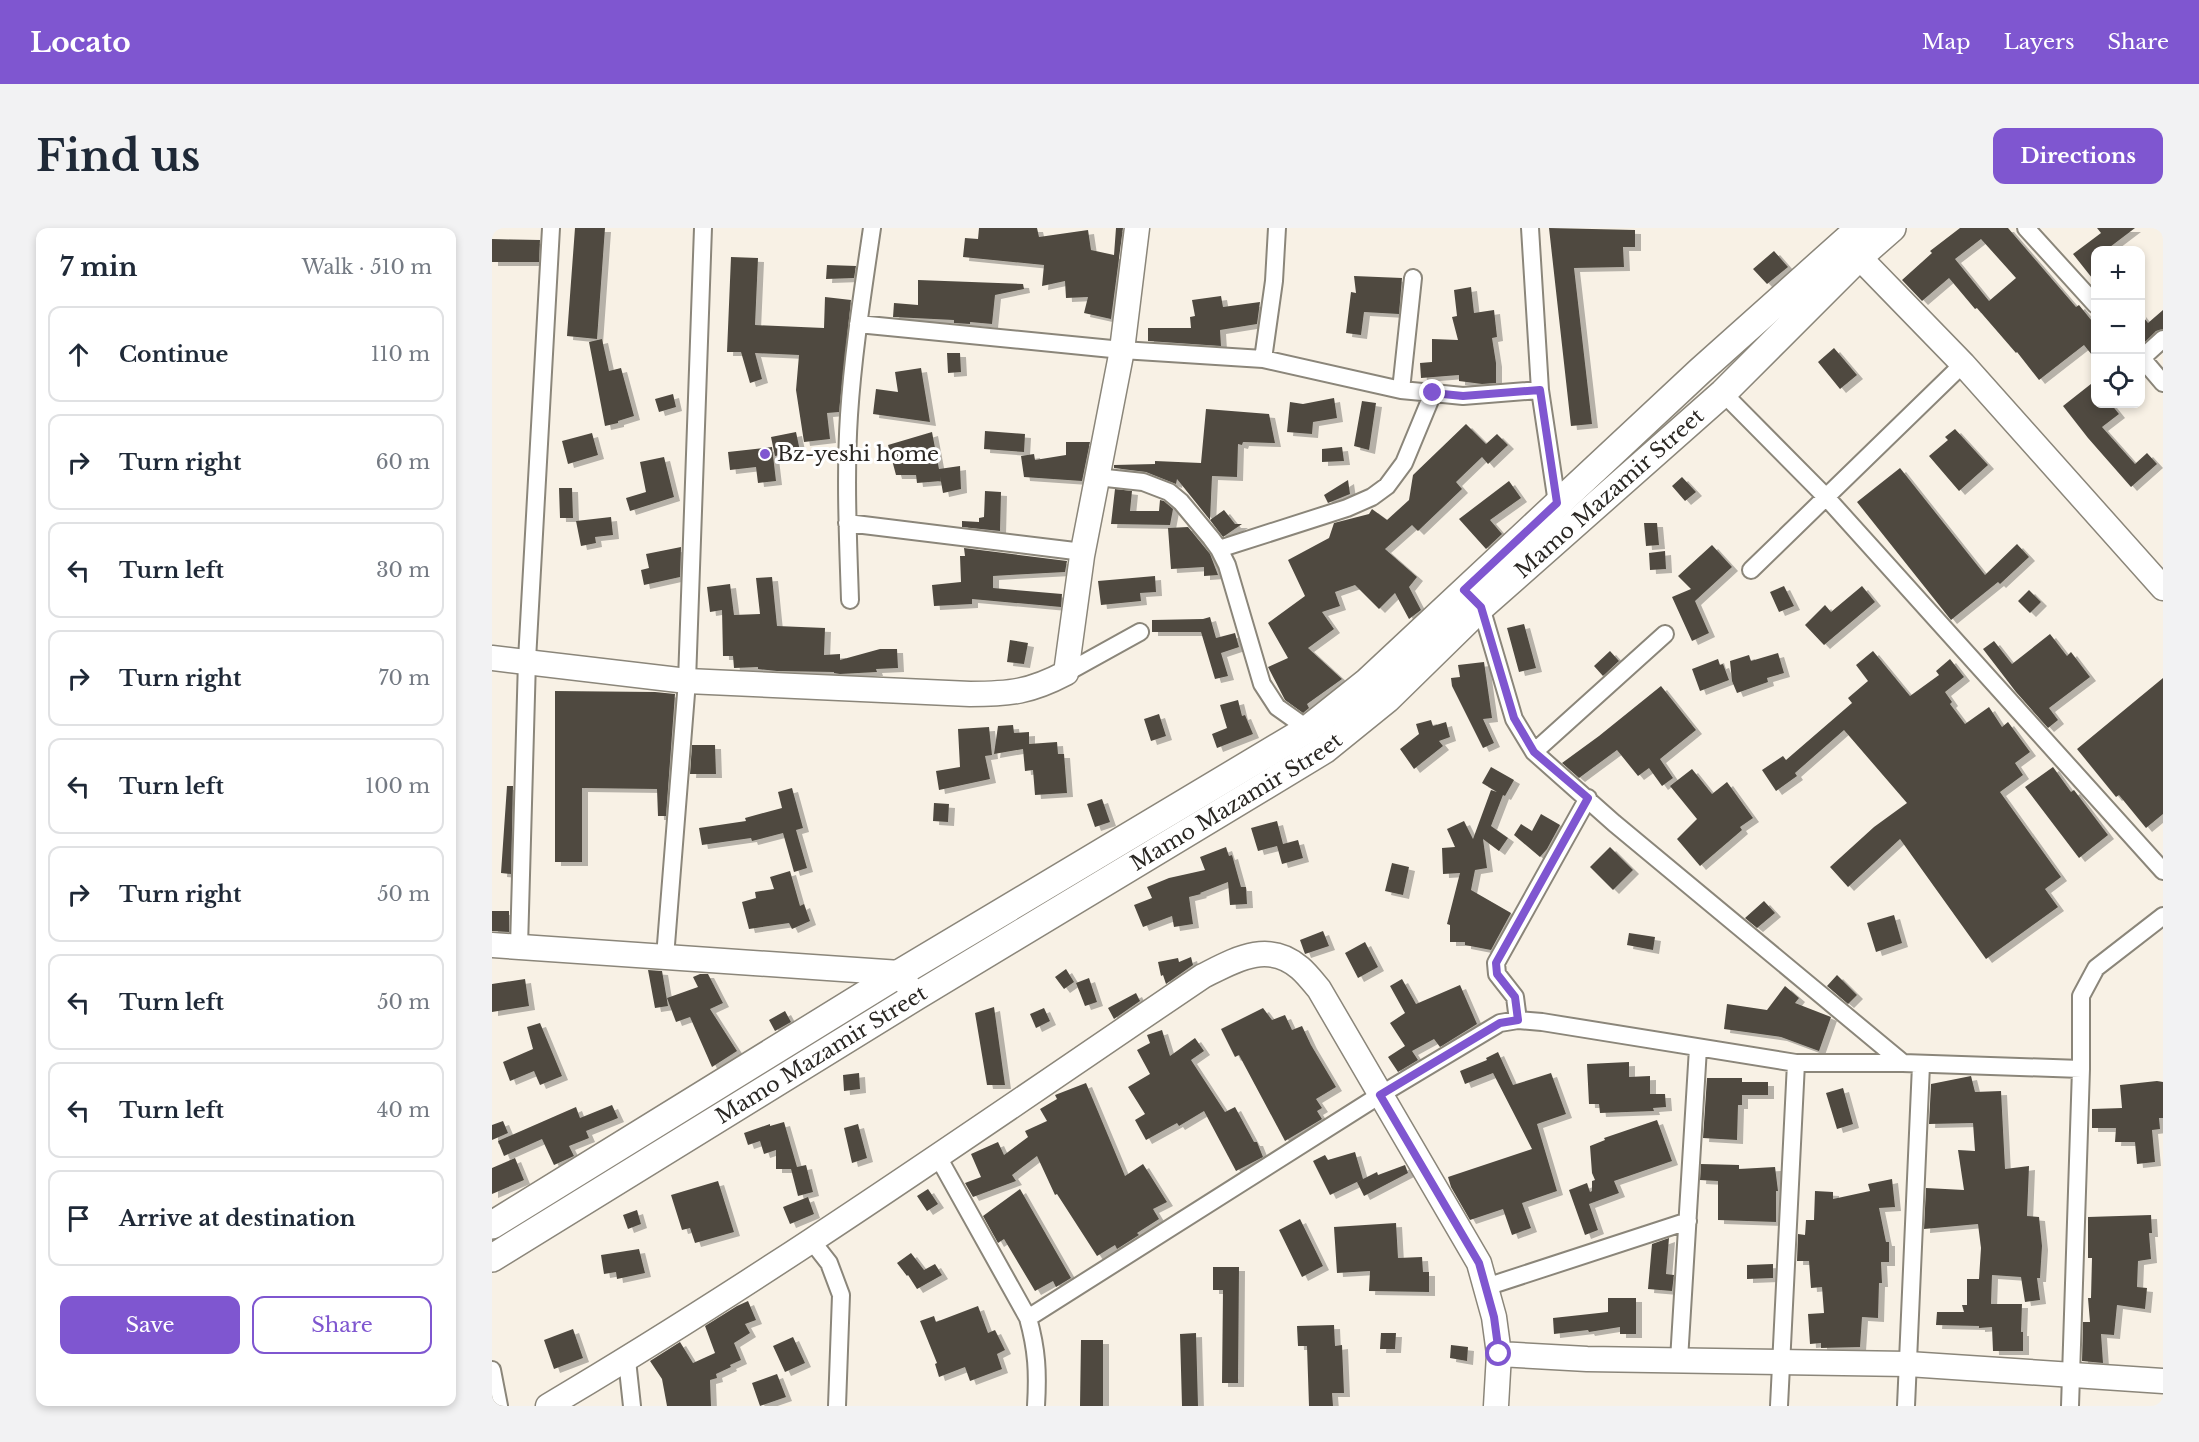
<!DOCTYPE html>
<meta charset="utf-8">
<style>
body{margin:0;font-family:"Libre Baskerville",serif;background:#f2f2f3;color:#1f2937}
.controls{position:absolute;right:18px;top:18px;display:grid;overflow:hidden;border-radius:12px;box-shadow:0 3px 9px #0003}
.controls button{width:54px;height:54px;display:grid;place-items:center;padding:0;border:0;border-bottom:2px solid #e0e1e3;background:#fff;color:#1f2937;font:30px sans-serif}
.stop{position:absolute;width:18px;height:18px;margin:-14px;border:4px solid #7f56d0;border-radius:50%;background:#fff}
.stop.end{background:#7f56d0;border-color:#fff;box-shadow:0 2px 6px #0008}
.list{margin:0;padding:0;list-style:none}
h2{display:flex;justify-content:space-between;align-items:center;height:78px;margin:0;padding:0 24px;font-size:26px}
h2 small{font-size:20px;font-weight:400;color:#747a83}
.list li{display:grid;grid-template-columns:39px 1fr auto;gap:18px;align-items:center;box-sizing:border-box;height:96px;margin:0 12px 12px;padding:0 12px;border:2px solid #e0e1e3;border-radius:12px}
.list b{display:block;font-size:22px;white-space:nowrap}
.list em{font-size:20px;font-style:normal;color:#747a83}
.actions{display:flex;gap:12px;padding:18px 24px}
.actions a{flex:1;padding:14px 0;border:2px solid #7f56d0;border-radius:12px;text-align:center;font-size:21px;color:#7f56d0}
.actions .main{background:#7f56d0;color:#fff}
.icon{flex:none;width:33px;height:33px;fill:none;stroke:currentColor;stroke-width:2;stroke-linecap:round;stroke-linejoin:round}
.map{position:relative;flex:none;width:1671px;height:1178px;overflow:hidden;border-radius:12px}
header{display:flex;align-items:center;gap:36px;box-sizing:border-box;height:84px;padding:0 30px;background:#7f56d0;color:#fff}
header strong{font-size:28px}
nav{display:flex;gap:33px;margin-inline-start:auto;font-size:21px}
.intro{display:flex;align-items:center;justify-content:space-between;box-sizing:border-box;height:144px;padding:0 36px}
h1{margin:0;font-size:42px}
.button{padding:15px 27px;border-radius:12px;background:#7f56d0;color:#fff;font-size:21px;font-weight:700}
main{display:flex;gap:36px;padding:0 36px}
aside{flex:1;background:#fff;border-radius:12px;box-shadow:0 3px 9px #0003}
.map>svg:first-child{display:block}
.building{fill:#4f4a40;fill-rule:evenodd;filter:url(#shadow)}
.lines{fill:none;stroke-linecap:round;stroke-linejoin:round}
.street-casing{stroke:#8b867a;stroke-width:20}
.secondary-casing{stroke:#8b867a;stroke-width:27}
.primary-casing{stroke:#8b867a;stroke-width:30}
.street{stroke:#fff;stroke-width:16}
.secondary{stroke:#fff;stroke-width:24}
.primary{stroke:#fff;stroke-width:27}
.route{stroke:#7f56d0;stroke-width:8}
.poi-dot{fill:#7f56d0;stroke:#fff;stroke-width:2}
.labels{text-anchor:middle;stroke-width:6;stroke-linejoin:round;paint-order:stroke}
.poi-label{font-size:21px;fill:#2a2723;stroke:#fff;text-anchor:start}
.street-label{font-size:21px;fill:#2a2723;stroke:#fff}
</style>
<header>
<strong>Locato</strong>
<nav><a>Map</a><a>Layers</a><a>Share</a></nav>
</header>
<div class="intro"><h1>Find us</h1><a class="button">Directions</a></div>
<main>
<aside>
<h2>7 min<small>Walk · 510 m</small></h2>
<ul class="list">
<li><svg class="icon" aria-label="ahead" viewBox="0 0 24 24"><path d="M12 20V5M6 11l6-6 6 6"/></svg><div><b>Continue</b></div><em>110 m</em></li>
<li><svg class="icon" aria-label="right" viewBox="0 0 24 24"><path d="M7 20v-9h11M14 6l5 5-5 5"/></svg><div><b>Turn right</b></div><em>60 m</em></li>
<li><svg class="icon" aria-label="left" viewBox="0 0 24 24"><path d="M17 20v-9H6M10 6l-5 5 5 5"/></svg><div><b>Turn left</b></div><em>30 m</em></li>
<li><svg class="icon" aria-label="right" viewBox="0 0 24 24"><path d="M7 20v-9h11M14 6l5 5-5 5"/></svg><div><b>Turn right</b></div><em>70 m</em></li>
<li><svg class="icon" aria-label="left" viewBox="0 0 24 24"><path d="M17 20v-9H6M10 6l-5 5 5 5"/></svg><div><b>Turn left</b></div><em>100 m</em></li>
<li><svg class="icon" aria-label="right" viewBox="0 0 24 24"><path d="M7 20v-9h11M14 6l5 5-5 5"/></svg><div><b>Turn right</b></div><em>50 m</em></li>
<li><svg class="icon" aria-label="left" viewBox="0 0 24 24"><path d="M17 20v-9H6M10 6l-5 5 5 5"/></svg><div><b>Turn left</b></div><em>50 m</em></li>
<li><svg class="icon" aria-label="left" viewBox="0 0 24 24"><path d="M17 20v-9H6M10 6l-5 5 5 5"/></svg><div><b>Turn left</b></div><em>40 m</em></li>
<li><svg class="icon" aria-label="arrive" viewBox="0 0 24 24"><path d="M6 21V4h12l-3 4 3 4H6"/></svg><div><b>Arrive at destination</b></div></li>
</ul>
<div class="actions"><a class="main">Save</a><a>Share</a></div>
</aside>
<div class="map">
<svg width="1671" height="1178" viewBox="0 0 1671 1178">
<defs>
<filter id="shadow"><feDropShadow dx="6" dy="4" stdDeviation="0" flood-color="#0004"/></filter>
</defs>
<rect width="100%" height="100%" fill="#f8f1e5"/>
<path class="building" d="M83 0H113L105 111 75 108Z
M487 0H545L547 9 596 2 599 22 622 27 624 0H631L619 91 592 85 596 69 574 70 573 53 550 58 552 37 471 29 473 10 486 11Z
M1057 0 1143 2V19H1131L1132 39 1082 40 1100 196 1079 198Z
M1468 0H1516L1584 79 1587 77 1604 98V132L1592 117 1547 152 1525 124 1524 125 1485 80 1483 81 1457 50 1430 73 1410 52 1440 25 1438 23ZM1489 11 1524 50 1497 73 1463 31Z
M1605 0H1643L1614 22H1604V55L1581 26 1609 5Z
M0 11 48 12 47 34H0Z
M1282 23 1296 39 1275 56 1261 41Z
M239 29 266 30 263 97 332 100 333 69 359 72 347 184 335 185 338 211 312 214 304 162 307 127 263 125 270 151 258 155 249 124H235Z
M335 37 364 38 362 50 334 51Z
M862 48 910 50 907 86 872 84 869 107 854 105 859 64 864 65Z
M426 52 531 56 532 61 503 67 500 96 478 94V96L462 95V92L401 89 402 75 426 77Z
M979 59 982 85 1002 82 1005 109 1000 110 1004 135V155L990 156 967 153V147L929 150 928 135 940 134V111L966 112 960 89 965 88 962 62Z
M729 68 731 79 768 74 765 96 728 102 729 118 656 113V100H699L698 89 703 88 700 72Z
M1671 82V101L1664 103 1653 114 1648 109V85L1656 95Z
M110 111 117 143 129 140 142 188 126 193V195L113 198 97 114Z
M1342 120 1365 147 1348 161 1326 134Z
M455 125H468L469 144 456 145Z
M429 140 438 194 381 186 384 161 406 164 403 144Z
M1604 152V176H1619L1627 186 1610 199 1643 236 1655 225 1665 236 1639 259 1596 210 1571 178Z
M181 166 184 179 167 184 163 171Z
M842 170 845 190 821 194 820 206 795 204 798 174 811 176Z
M870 173 884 175 877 222 862 218Z
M714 181 777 186 783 215 751 214 750 217 746 216 745 249 720 248 718 292 685 251 684 256 654 244 622 240V237L663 236V233L709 235Z
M974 196 994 216 1005 206 1016 217 996 236 990 229 964 254 970 261 926 303 920 297 893 321 925 349 917 359 929 382 917 391 903 365 887 381 863 357 843 364 848 378 830 384 842 401 816 420 850 451 815 476 817 480 811 485 793 472 776 439 796 430 776 395 813 368 796 332 837 310 842 295 877 286 880 281 895 292 917 272 921 247Z
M1463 201 1496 237 1467 263 1437 228 1456 212 1453 209Z
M493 203 533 206 532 224 492 221Z
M304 204 308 223 283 228 279 209Z
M440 204 447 241 468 238 469 261 451 265 448 248 449 253 425 255 424 247H404L396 217Z
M100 205 106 227 76 236 70 213Z
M574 214H598L590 253 532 249 529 228 542 226 543 232 574 227Z
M280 219 284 253 266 255 264 239 238 242 236 224Z
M850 219 852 233 830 234V221Z
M172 229 182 269 138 283 134 270 154 264 148 234Z
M1408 240 1493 347 1525 316 1537 329 1508 356 1506 354 1459 392 1365 274Z
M1190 249 1204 264 1193 273 1180 258Z
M856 252 858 266 836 275 832 267Z
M1017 253 1029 270 998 292 1010 306 994 321 967 291Z
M67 260H80L81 290H68Z
M623 261 640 263 638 283H667L668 272 672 273 681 281 678 297 619 296Z
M493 263 509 264 508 303 470 299V293L487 294V290L492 289Z
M732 282 743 296H750L731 309 718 292Z
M119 289 121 307 103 309 104 315 89 318 84 293Z
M1152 295H1165L1167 317 1154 318Z
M696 299 718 326 726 347 712 348V339L679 341 676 300Z
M1220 317 1240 339 1203 373 1217 405 1200 413 1180 369 1199 361 1186 348Z
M189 319 188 349 152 357 149 342 157 340 154 326Z
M472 320 575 333 573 344 501 348V360L570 366 569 379 480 371V376L442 378 440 357 469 354 468 328H473Z
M1173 323 1174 341 1158 342 1157 325Z
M663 348 664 364 648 365 649 373 609 377 606 353Z
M280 349 285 398 333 400 332 427 348 426V432L388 421H405L406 440 384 441 385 444 348 446 342 445V444L285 443 266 441V439L242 440 241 428H231L230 382 218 384 215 359 238 356 242 387 268 386 264 350Z
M1292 358 1302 378 1287 384 1278 364Z
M1370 358 1383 374 1332 417 1313 397 1333 377 1339 384Z
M1537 362 1549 374 1538 385 1526 373Z
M718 389 724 410 743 405 747 419 729 425 736 448 723 451 709 404H660V392L711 391Z
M1032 396 1044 440 1027 444 1015 400Z
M1558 406 1575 428 1579 424 1598 449 1557 480 1566 492 1556 500 1524 464 1491 421 1502 413 1520 436Z
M518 412 536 415 532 436 515 434Z
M1118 423 1127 433 1111 448 1102 438Z
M1381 423 1418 468 1447 447 1444 443 1458 431 1472 449 1453 464 1460 474 1458 476 1473 496 1497 479 1510 499 1516 494 1538 524 1523 535 1531 547 1508 564 1569 649 1553 661 1566 679 1494 731 1408 611 1356 659 1338 639 1382 599 1415 575 1352 502 1303 545 1305 548 1284 563 1270 542 1291 528 1294 532 1360 475 1356 470 1376 453 1364 437Z
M1286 425 1292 445 1275 450 1276 454 1245 465 1240 453 1238 433 1257 427 1259 433Z
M1226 431 1228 437 1231 436 1237 452 1208 463 1200 441Z
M992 434 1000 490 991 491 1002 515 991 520 960 458 959 450 968 449 966 437Z
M1671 450V586L1654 600 1627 567 1624 569 1585 521Z
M1169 458 1204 502 1168 531 1181 550 1170 558 1157 540 1146 548 1125 522 1087 550 1070 535 1107 508Z
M63 463 163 464 183 466 174 588H166L165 561 90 560V634H63Z
M746 472 750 488 753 487 761 506 725 520 720 506 735 500 728 477Z
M667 486 674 508 659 513 652 491Z
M939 492 941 498 954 494 958 509 947 513 951 518 922 541 908 521 927 506 924 496Z
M521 497 522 505 537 504V516L565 514 566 526H572L575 565 543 567 541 542 533 543 531 521 502 526 506 498Z
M497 499 500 527 493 528 498 551 447 562 444 543 468 539 466 501Z
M200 517H223L224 546H198Z
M999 539 1022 552 1013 568 1011 567 999 598 1016 610 1007 623 991 611 995 640 983 642 979 662 1019 685 999 722 973 717V714H958V697L955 696 968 645 951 646 950 620 963 619 955 601 972 593 981 611 999 562 1005 564 990 555Z
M1561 539 1579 564 1582 562 1616 607 1587 630 1533 559Z
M1200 541 1220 566 1235 554 1261 590 1248 599 1250 602 1208 638 1185 611 1205 591 1178 558Z
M15 558H21L19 646 9 645Z
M300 560 311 600 304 602 315 640 302 644 291 605 260 613 259 610 210 617 207 600 254 593 253 590 290 580 286 564Z
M610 571 618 594 603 599 595 576Z
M442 575 457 576 456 594 441 593Z
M1049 586 1068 597 1055 621 1048 629 1022 607 1029 596 1040 603Z
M785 593 791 616 806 612 811 630 790 636 785 618 766 623 759 600Z
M734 619 737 628 740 627 749 659H754L755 676 738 677 736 654 708 665 709 666 697 669 701 696 682 699 680 688 651 699 642 677 660 670 655 659 677 650 713 642 708 629Z
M1118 619 1141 642 1121 662 1098 639Z
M900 635 917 639 911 667 893 663Z
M298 643 308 678 312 676 318 693 300 701 297 695 257 701 250 674 264 670 263 664 282 661 278 649Z
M1272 673 1283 685 1265 700 1253 690Z
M0 683H17V704L0 703Z
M1402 687 1410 715 1384 724 1375 695Z
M831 703 837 718 813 726 808 712Z
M1137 705 1163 709 1161 722 1135 717Z
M873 714 886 739 866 750 853 725Z
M699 729 701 737 674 756 671 747 669 748 666 734 686 730 687 734Z
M574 741 582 754 572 761 563 749Z
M156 742 170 743 176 778 163 780Z
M208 746H216L231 775 218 781 245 823 220 839 198 789 184 794 175 770 206 759 201 749Z
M1345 747 1365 767 1356 776 1335 758Z
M597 750 605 774 593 778 584 755Z
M33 751 37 778 0 784V756Z
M910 751 924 776 968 757 985 796 948 819 942 811 920 823 926 832 906 844 896 829 913 818 898 795 913 785 898 758Z
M1293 758 1307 770 1303 775 1339 789 1327 823 1289 809 1232 801 1235 776 1275 782Z
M644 765 648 773 622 791 616 780Z
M502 779 513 857H495L483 785Z
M552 780 558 793 544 800 538 786Z
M771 780 780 792 793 787 800 802 810 798 819 817 844 859 824 871 830 880 825 883 830 891 793 913 747 827 743 829 729 801Z
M293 783 299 794 283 803 277 792Z
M48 795 70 848 48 857 42 843 18 853 11 834 41 821 35 799Z
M670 802 678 828 703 810 712 823 699 832 733 884 743 879 762 914H765L771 929 744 943 712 883 687 898 685 895 654 912 643 892 653 886 636 859 658 846 645 822 658 815 655 807Z
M1006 824 1021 857 1059 845 1074 886 1045 896 1065 963 1030 975 1039 1000 1020 1007 1011 981 978 992 959 959 956 949 1040 921 1001 845 973 856 968 843 995 832 994 830Z
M1137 834V849L1158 848V866H1173L1174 879 1161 880 1162 883 1108 885 1107 876H1097L1095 836Z
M367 845 368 861 352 863 351 847Z
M1479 848 1483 864 1509 863 1513 941 1537 938 1535 988 1547 989 1550 1018 1548 1050H1545L1548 1072 1533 1074 1529 1049 1500 1047 1499 1076H1530L1529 1104H1531V1123H1501L1500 1099 1487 1100V1098L1444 1097 1445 1084H1472L1470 1077H1475V1051H1487L1489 1020 1486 996 1432 1001 1434 960 1472 962 1466 922 1483 923 1481 895 1437 896 1439 856Z
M1215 850H1250V854H1276V867H1250V877H1246L1245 912 1211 910Z
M1665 853 1671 854V890H1667L1668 901 1660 902 1663 934 1645 936 1643 914H1623L1624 900H1600V881L1630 880 1628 857Z
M594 855 633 948 651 936 675 974 661 981 667 991 645 1005 647 1007 625 1021 623 1017 605 1028 565 966 563 967 545 928 520 947 524 953 481 969 473 955 489 949 479 926 506 914 512 927 536 909 533 903 555 893 548 881 565 871 563 867Z
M1351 860 1361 896 1345 901 1334 865Z
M120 877 126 890 94 903 97 910 77 918 82 928 62 937 50 911 12 928 6 913 84 879 88 890Z
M1165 892 1180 933 1122 953 1127 965 1097 976 1106 1002 1093 1007 1077 962 1095 955 1098 964 1100 963V953L1103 952 1100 945 1098 918 1113 912 1112 910Z
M11 893 16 905 0 912V897Z
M292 894 305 939 314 937 321 964 306 968 299 941H284V922L272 926 268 913 256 917 252 905 278 896V898Z
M366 896 375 930 360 935 352 900Z
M863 924 871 951 838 967 821 933 833 927 836 932Z
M23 930 32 952 0 966V940Z
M1209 936 1247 937V941L1283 939 1286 963H1284V994L1226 992V953L1208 952Z
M913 937 916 945 872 968 865 954 885 944 886 947Z
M1400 951 1403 979 1387 980 1394 1014H1397V1034H1389L1390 1055H1387L1386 1090 1370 1089 1368 1119 1329 1120V1115L1318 1116 1316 1086 1332 1085 1330 1059 1319 1060 1317 1033H1305L1306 1006 1313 1007 1314 992H1322L1323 963 1341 964V971L1378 963 1376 956Z
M226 953 242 1004 203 1015 198 1000 190 1002 179 967Z
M436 961 446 976 435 983 425 968Z
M528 961 579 1050 564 1059 561 1053 543 1063 512 1011 506 1015 491 988Z
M316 969 322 986 298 996 291 979Z
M145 982 149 996 136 1001 131 987Z
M1659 987 1660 1005H1657L1659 1031 1646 1033 1645 1059 1655 1060 1653 1081 1625 1077 1622 1107 1609 1106 1611 1135 1590 1133 1591 1094H1598L1596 1070H1599L1600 1030H1596V989Z
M808 991 831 1038 810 1049 787 1002Z
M904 995 906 1030 930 1029 931 1044H937V1064L877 1063 878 1043 845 1045 842 999Z
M1177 1010 1174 1046 1182 1047 1180 1063 1156 1061 1160 1016Z
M147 1021 153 1045 125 1051 124 1044 112 1046 109 1027Z
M419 1025 432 1042 443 1036 450 1047 425 1061 416 1047 415 1048 405 1035Z
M1281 1036V1050L1255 1051V1037Z
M721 1039H747L746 1155H730L731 1062H721Z
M1116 1070H1144V1106H1128V1099L1097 1104 1096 1102 1062 1106 1061 1090 1116 1084Z
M256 1073 264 1092 253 1096 258 1105 242 1115 249 1132 238 1137 239 1139 224 1146 225 1150 218 1152 219 1178H175L170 1151 158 1133 188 1114 201 1135 223 1125 213 1098 245 1078Z
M486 1078 496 1105 503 1102 513 1122 505 1126 510 1141 478 1153 473 1139 447 1149 443 1136 445 1135 428 1093 442 1088 444 1094Z
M842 1097 843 1118 850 1117 852 1165H840L841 1178H817L815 1118H806L805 1098Z
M81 1101 91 1130 62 1141 52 1112Z
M704 1105 706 1178H690L688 1106Z
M889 1105H904L903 1121H888Z
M301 1109 313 1135 293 1144 281 1118Z
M589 1112H611V1178H588Z
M959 1117 976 1119 975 1133 958 1130Z
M285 1146 294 1169 268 1178 260 1155Z"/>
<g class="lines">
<defs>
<path id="street" d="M1038 0 1048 162 1065 275
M1534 0 1604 77
M366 96 630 122 771 131 909 162 941 165 971 168 1048 162
M1648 128 1671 155
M1650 130 1671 111
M771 131 782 53 785 0
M909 162 921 50
M1231 165 1334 269 1671 643
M605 249 651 254 677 264 689 274 719 310 727 321 735 337 770 456 785 479 816 501
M355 295 591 324
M727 321 855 280 880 269 895 258 912 235 941 165
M1259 342 1471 136
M358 372C356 310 353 249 357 187 361 125 371 62 380 0
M984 373 989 379 1022 491 1042 524 1122 595 1411 835
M574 445 648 404
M1042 524 1173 406
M27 719 35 432 59 0
M173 729 195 453 211 0
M1026 792 1023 769 1005 746 1004 735 1096 570
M445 927 536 1090C545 1122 546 1145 544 1178
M319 1012 337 1035 349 1067 345 1178
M994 1059 1196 993
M536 1090 888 867 1008 795 1026 792 1050 794 1304 835H1411L1589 841
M135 1132 140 1178
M1187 1132 1206 820
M0 1142 7 1178
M1287 1178 1304 835
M1414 1178 1429 837
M1578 1178 1589 841V768L1604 740 1671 688"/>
<path id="secondary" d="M1367 29 1471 136 1671 360
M0 430 195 453 478 466C518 466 538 464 574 445L590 328 630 122 645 0
M0 717 408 745 423 769
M1007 1126 1095 1131 1416 1136 1671 1153
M56 1178C281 1045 495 894 711 748 743 732 776 712 808 740 815 746 821 754 827 761L987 1035 1002 1089 1007 1126 1004 1178"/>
<g id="primary">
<path d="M0 997 408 745 816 501 875 454 1208 143 1368 0"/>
<path id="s1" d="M0 1030 423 769 832 522 895 471 989 379 1231 165 1367 29 1400 0"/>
</g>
</defs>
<use href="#street" class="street-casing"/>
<use href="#secondary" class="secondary-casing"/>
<use href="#primary" class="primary-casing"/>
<use href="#street" class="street"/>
<use href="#secondary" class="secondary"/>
<use href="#primary" class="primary"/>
</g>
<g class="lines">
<path class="route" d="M941 165 971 168 1048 162 1065 275 972 362 989 379 1022 490 1042 524 1096 570 1004 735 1005 746 1023 769 1026 792 1008 795 888 867 987 1035 1002 1089 1007 1126"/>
</g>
<circle class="poi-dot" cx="273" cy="226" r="6"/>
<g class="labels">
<g class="poi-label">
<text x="285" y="233">Bz-yeshi home</text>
</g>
<g class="street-label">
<text dy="7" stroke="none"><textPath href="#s1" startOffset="1359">Mamo Mazamir Street</textPath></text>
<text dy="7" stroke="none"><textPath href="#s1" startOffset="873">Mamo Mazamir Street</textPath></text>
<text dy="7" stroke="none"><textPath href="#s1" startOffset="387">Mamo Mazamir Street</textPath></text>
</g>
</g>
</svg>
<div class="controls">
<button>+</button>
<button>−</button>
<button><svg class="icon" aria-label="locate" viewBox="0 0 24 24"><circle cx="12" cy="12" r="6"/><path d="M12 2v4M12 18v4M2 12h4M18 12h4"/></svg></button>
</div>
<div class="stop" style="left:1007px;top:1126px"></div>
<div class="stop end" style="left:941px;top:165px"></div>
</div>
</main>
